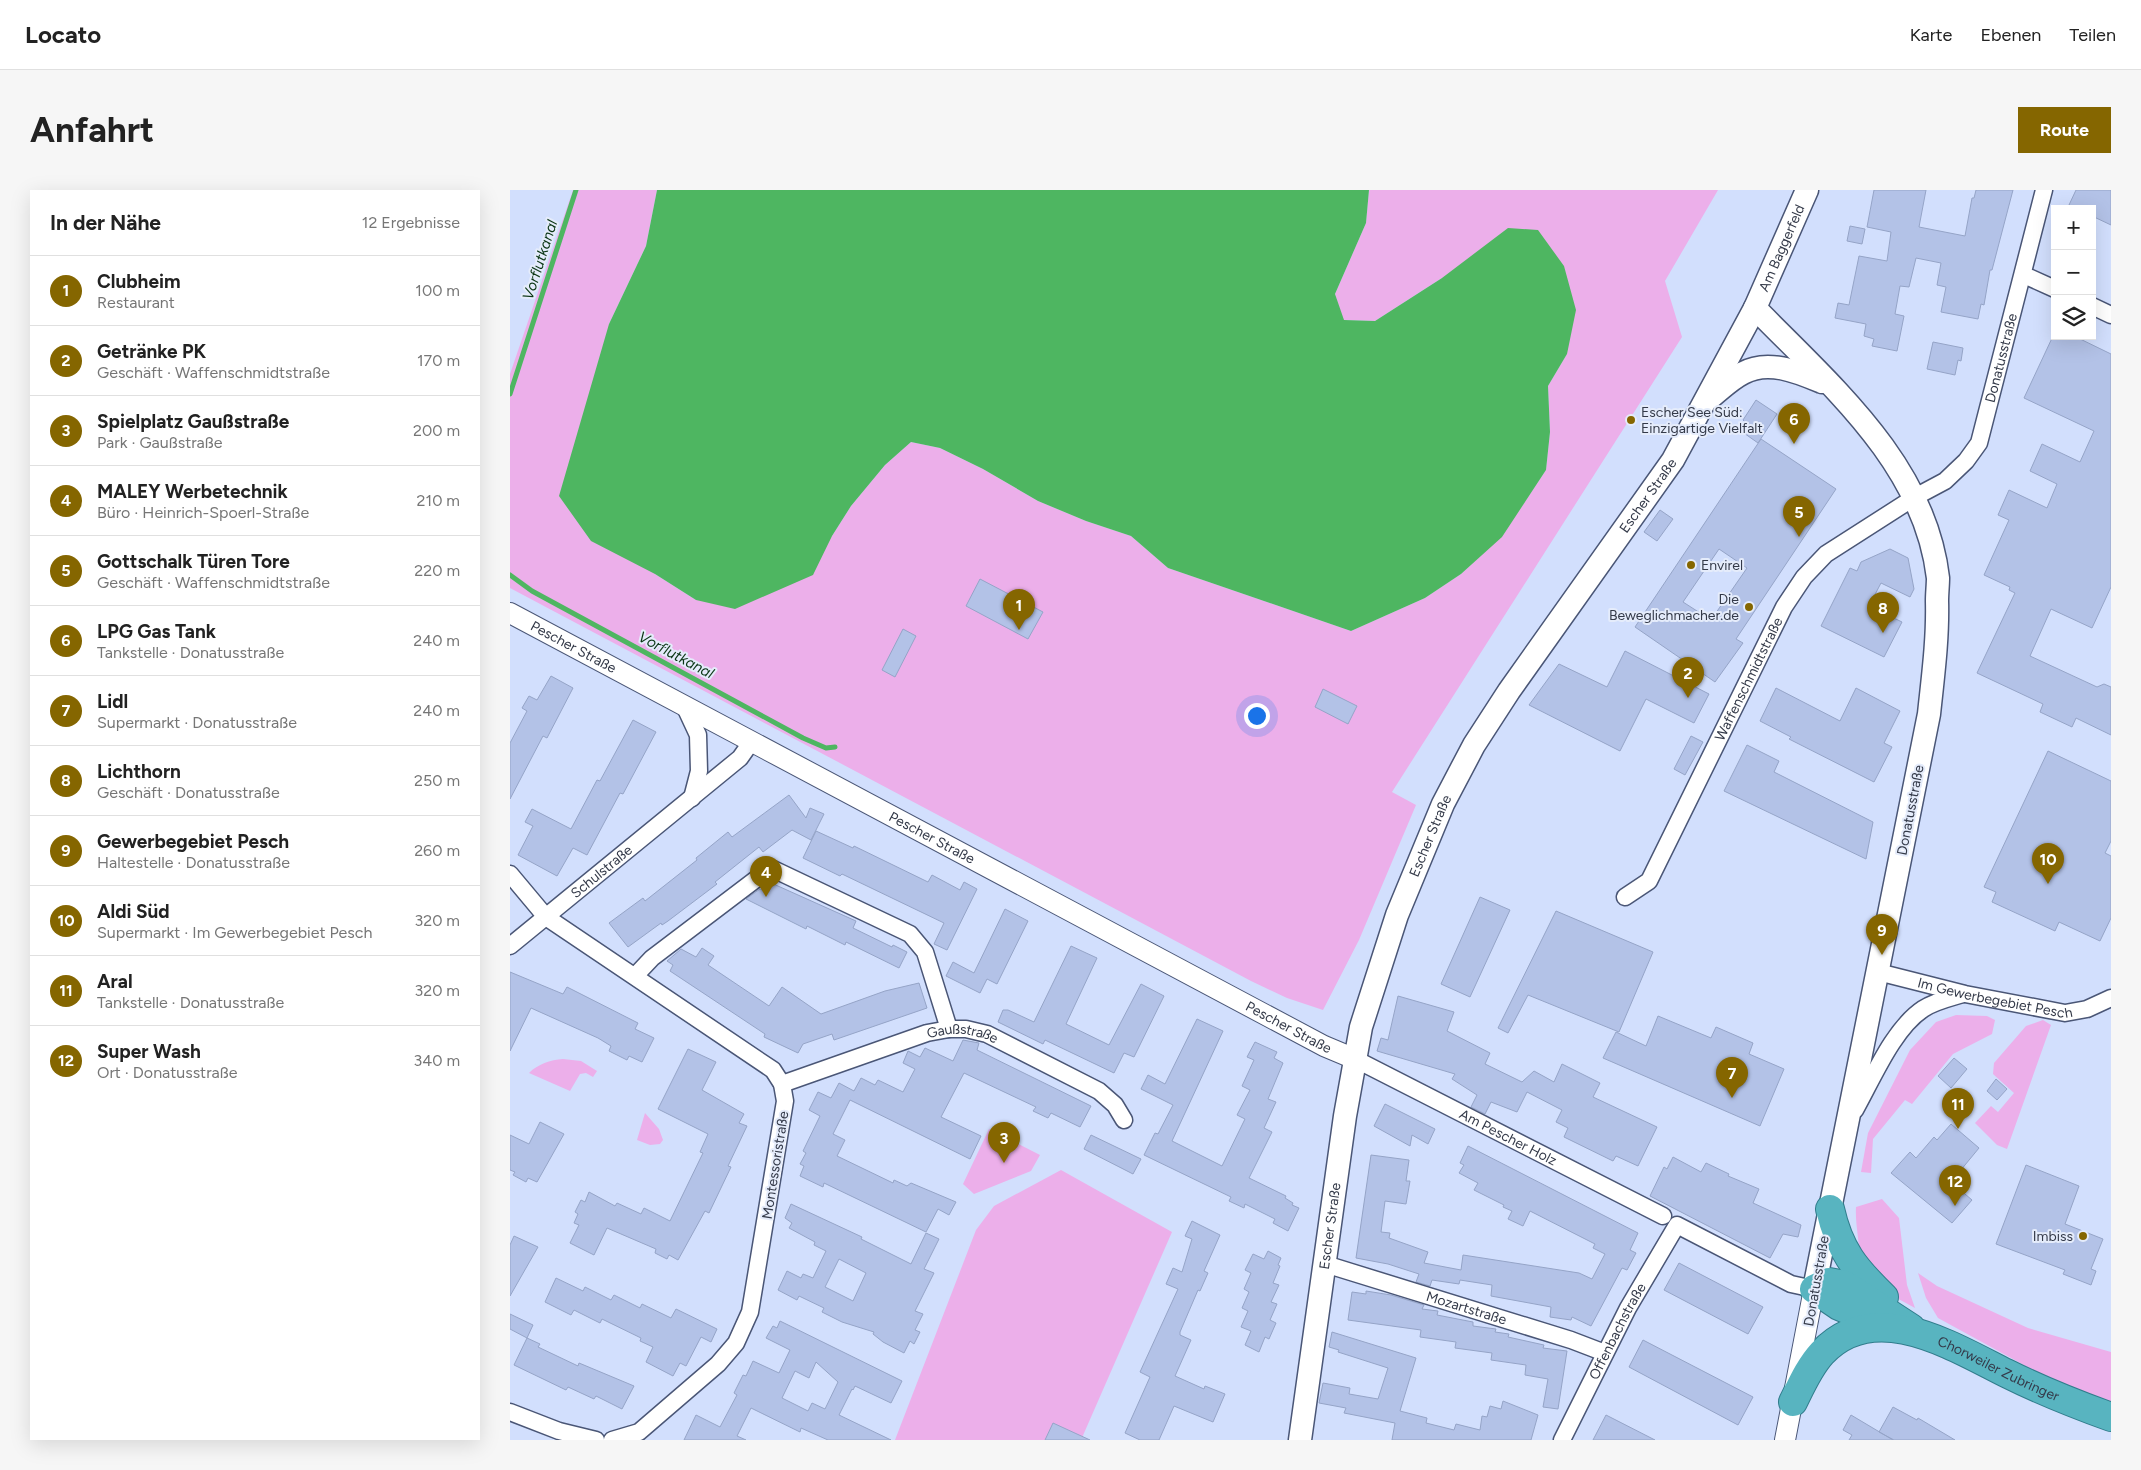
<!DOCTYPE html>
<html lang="de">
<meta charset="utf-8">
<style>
body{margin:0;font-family:Figtree,sans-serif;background:#f6f6f6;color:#222}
.controls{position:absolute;right:15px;top:15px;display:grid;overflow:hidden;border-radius:0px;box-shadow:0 5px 20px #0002}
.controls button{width:45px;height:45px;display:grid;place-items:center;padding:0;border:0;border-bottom:1px solid #e0e0e0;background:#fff;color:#222;font:25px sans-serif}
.you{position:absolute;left:746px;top:525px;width:18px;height:18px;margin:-12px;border:4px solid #fff;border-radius:50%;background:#1a73e8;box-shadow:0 0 0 8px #1a73e833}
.badge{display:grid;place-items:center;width:32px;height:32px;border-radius:50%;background:#856600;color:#fff;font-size:16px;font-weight:700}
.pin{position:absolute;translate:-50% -41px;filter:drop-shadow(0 1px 2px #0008)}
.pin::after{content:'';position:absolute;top:26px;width:18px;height:15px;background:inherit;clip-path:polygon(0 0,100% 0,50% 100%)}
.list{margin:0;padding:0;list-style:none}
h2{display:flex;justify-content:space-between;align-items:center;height:65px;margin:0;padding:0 20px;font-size:21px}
h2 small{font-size:16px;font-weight:400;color:#767676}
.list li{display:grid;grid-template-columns:32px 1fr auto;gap:15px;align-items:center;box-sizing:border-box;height:70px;padding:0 20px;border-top:1px solid #e0e0e0}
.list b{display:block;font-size:19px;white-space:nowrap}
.list p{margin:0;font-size:16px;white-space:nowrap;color:#767676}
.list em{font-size:16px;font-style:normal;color:#767676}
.icon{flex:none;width:28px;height:28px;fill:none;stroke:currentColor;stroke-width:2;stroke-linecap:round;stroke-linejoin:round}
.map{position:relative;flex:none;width:1601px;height:1250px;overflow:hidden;border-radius:0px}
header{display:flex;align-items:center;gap:30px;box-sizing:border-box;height:70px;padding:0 25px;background:#fff;border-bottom:1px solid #e0e0e0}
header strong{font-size:24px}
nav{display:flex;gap:28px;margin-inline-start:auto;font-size:18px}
.intro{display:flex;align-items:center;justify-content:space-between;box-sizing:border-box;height:120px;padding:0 30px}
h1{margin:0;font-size:35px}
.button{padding:12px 22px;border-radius:0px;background:#856600;color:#fff;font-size:18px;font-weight:700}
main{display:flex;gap:30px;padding:0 30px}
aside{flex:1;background:#fff;border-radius:0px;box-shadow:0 5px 20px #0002}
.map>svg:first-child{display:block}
.green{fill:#ecafea}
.water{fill:#4eb661}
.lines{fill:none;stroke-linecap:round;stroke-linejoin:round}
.stream{stroke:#4eb661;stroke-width:5}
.building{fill:#b3c2e7;stroke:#95a4c7;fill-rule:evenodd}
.minor-casing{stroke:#4a5676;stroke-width:19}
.tertiary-casing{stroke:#4a5676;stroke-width:22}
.secondary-casing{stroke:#4a5676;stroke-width:25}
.trunk-casing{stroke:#317d8c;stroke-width:30}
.minor{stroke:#fff;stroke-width:16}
.tertiary{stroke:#fff;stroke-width:20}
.secondary{stroke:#fff;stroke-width:22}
.trunk{stroke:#58b4c0;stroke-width:28}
.poi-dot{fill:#856600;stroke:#e5ecfb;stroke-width:2}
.labels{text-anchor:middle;stroke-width:4;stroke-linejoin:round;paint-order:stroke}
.street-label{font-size:14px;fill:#343a49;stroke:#e5ecfb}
.poi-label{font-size:14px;fill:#343a49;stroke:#e5ecfb;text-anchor:start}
.water-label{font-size:15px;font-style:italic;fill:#0b3615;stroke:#e5ecfb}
</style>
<header>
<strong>Locato</strong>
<nav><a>Karte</a><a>Ebenen</a><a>Teilen</a></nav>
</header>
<div class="intro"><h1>Anfahrt</h1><a class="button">Route</a></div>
<main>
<aside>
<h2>In der Nähe<small>12 Ergebnisse</small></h2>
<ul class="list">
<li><span class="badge">1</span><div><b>Clubheim</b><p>Restaurant</p></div><em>100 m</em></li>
<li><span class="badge">2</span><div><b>Getränke PK</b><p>Geschäft · Waffenschmidtstraße</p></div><em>170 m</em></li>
<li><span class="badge">3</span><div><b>Spielplatz Gaußstraße</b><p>Park · Gaußstraße</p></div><em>200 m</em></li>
<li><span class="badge">4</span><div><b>MALEY Werbetechnik</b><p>Büro · Heinrich-Spoerl-Straße</p></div><em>210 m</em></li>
<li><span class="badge">5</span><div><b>Gottschalk Türen Tore</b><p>Geschäft · Waffenschmidtstraße</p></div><em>220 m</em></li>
<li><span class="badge">6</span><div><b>LPG Gas Tank</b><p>Tankstelle · Donatusstraße</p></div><em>240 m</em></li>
<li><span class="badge">7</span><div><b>Lidl</b><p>Supermarkt · Donatusstraße</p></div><em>240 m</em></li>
<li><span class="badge">8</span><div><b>Lichthorn</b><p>Geschäft · Donatusstraße</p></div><em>250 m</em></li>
<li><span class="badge">9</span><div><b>Gewerbegebiet Pesch</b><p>Haltestelle · Donatusstraße</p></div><em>260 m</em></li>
<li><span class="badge">10</span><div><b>Aldi Süd</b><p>Supermarkt · Im Gewerbegebiet Pesch</p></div><em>320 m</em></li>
<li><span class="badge">11</span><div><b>Aral</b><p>Tankstelle · Donatusstraße</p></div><em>320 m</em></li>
<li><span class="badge">12</span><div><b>Super Wash</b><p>Ort · Donatusstraße</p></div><em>340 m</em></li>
</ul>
</aside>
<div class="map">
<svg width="1601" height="1250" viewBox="0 0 1601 1250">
<rect width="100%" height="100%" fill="#d2dffd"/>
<path class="green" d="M63 0H147L136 56 99 134 145 384 186 410 322 346 341 316 375 275 401 252 430 258 473 279 528 311 576 331 621 346 658 378 841 441 915 408 951 384 992 346 1036 280 1040 242 1038 196 1057 164 932 88 865 131 833 130 825 104 856 33 859 0H1208L1155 91 1172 147 882 602 906 615 849 750 813 820 777 808 741 791 0 398V184Z
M1446 825 1477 826 1485 830 1482 844 1443 864 1402 914 1395 910 1363 949 1361 983 1351 982 1358 943 1400 860 1426 832Z
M1533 830 1541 835 1497 959 1487 955 1465 933 1481 916 1488 922 1504 903 1483 884 1484 873 1516 836Z
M53 869 71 871 87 881 83 887 76 883 70 884 60 901 19 883C28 874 40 870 53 869Z
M135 923 149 939 153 950 150 954 140 955 127 950Z
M479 939 530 965 521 981 464 1004 453 994Z
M551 980 662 1042 571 1250H385L466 1040 484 1016Z
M1372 1009 1389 1028 1397 1095 1405 1118 1383 1106 1349 1069C1350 1051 1345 1035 1346 1017Z
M1408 1083 1427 1096 1518 1138 1601 1162V1212L1543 1191 1428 1128 1416 1108Z"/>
<path class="water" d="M147 0H859L856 33 825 104 834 130 865 131 932 88 998 38 1028 40 1054 76 1066 120 1057 164 1038 196 1040 242 1036 280 992 347 951 384 915 408 841 441 658 378 621 346 576 331 528 311 473 279 430 258 401 252 375 275 341 316 322 346 303 385 225 419 186 410 145 384 81 351 49 306 99 134 136 56Z"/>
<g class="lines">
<path class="stream" d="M0 204 66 0
M0 385 22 401 293 548 316 558 325 557"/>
</g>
<path class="building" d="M1364 0H1416L1409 37 1455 46 1462 8H1464L1466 0H1503L1482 80H1480L1474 115 1471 114 1468 129 1431 122 1436 97 1427 95 1431 73 1406 68 1399 97 1390 96 1385 124 1394 126 1387 161 1362 156 1364 149 1354 146 1356 134 1325 128 1328 113 1339 115 1349 66 1377 71 1381 42 1357 37Z
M1566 0H1601V35L1582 26V19H1566L1559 15Z
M1340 36 1355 39 1352 54 1337 51Z
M1543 146H1564L1601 164V397L1582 438 1541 419 1520 466 1587 497 1594 494 1601 497V545L1566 528 1562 537 1530 522 1533 514 1467 483 1505 403 1499 400 1500 397 1474 385 1499 330 1488 325 1499 300 1537 318 1547 294 1520 281 1532 254 1570 272 1584 241 1514 208Z
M1423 152 1453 158 1451 171 1448 170 1445 185 1417 179Z
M1246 210 1267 224 1248 253 1231 241 1236 233 1233 230Z
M1251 249 1326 299 1226 449 1233 453 1205 492 1125 437ZM1209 359 1237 378 1201 430 1173 412Z
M1150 320 1163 329 1147 351 1134 342Z
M1380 359 1398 368 1404 399 1400 407 1371 393 1359 416 1392 432 1374 467 1311 436 1340 378 1347 381 1351 372Z
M470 389 533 422 518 449 456 416Z
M393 439 406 446 385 487 372 480Z
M1115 461 1199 504 1184 533 1136 509 1110 561 1019 515 1049 474 1097 497Z
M41 486 63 498 37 548 33 546 0 609V553L17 521 12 518 19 506 27 510Z
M1266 498 1330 531 1346 498 1390 521 1374 553 1382 557 1364 592 1279 549 1281 547 1250 531Z
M813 499 847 516 838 534 805 517Z
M123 530 146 542 113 604 110 603 77 665 63 658 47 686 8 665 23 636 15 632 22 619 61 639 87 590 90 591Z
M1181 546 1193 552 1175 585 1164 579Z
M1237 555 1269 571 1264 582 1363 632 1356 669 1214 601Z
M1538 561 1601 591V651L1595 663 1601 666V728L1590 751 1549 732 1545 741 1482 712 1486 702 1474 697Z
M279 605 296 628 300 618 314 624 301 650 282 640 253 662 249 657 205 692 207 694 158 731 152 735 151 733 118 757 99 733 133 708 135 711 187 670 186 668 218 642 222 647Z
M306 641 343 658 344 656 418 692 422 685 450 700 454 692 467 699 437 760 424 754 434 733 332 684 330 686 293 668Z
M259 692 346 731 343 738 382 757 383 755 397 762 389 778 336 752 335 755 297 736 296 739 236 709 250 699 252 700Z
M970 707 1000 720 960 807 931 794Z
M495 719 518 731 487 794 477 789 470 803 436 786 443 772 464 783Z
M1046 721 1143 762 1109 842 1018 805 998 843 988 838Z
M561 756 587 768 556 834 599 855 631 794 654 806 624 867 614 863 604 883 535 850 533 854 488 832 493 820H498L524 832Z
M192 758 204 766 198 775 259 816 272 797 311 824 375 801 409 793 417 818 324 850 322 844 293 854 288 863 254 847 255 844 160 781 163 775 157 771 171 759 186 767Z
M0 782 53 804 57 797 128 833 125 839 144 848 132 872 119 866 117 870 99 861 101 856 88 848 21 818 0 861Z
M888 806 944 822 937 841 980 863 975 874 1012 892 1024 881 1044 892 1052 874 1090 893 1083 907 1147 937 1128 976 1106 966 1103 971 1054 947 1058 938 1046 932 1052 920 1017 902 1007 922 981 912 975 924 961 917 967 905 942 889 945 884 867 861 871 848 878 850Z
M1148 826 1201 848 1206 837 1243 853 1239 864 1274 879 1250 936 1093 868 1106 842 1136 856Z
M687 829 713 841 662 951 712 976 735 929 727 925 740 900 732 896 744 870 737 867 745 852 767 862 764 868 773 873 758 909 766 912 754 938 762 942 739 988 776 1006 775 1008 783 1013 782 1015 789 1018 778 1041 763 1033 765 1029 735 1014 734 1018 719 1011 721 1007 634 965 645 943 648 944 663 915 631 899 638 885 655 894Z
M453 850 469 853 467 860 581 916 570 937 541 923 538 928 523 921 526 917 454 883 431 927 471 946 460 969 340 910 323 944 335 950 327 966 383 993 384 990 397 996 401 993 446 1012 439 1025 428 1019 416 1042 314 993 313 997 290 986 294 976 290 974 296 963 293 961 310 926 299 920 308 902 321 908 329 893 344 901 351 888 365 895 368 890 393 902 405 879 393 873 398 861 410 867 415 858 443 871Z
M178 859 206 872 192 900 234 924 229 933 237 936 218 976 221 977 199 1023 195 1021 168 1070 159 1065 157 1069 145 1063 146 1059 97 1038 84 1065 60 1053 69 1035 64 1033 68 1024 65 1022 71 1010 75 1012 79 1002 105 1016 107 1013 131 1024 134 1018 160 1031 193 963 190 962 198 944 148 919Z
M1444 868 1457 879 1441 898 1428 886Z
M1486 889 1497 899 1487 910 1477 901Z
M875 914 925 939 918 954 902 945 900 956 864 936Z
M30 932 54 944 27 992 18 988 16 992 3 985 5 982 0 980V945L19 954Z
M1441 934 1469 958 1441 992 1462 1010 1442 1033 1381 983 1400 962 1406 968 1424 947 1427 950Z
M581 945 631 969 623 984 574 959Z
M958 956 1128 1043 1120 1060 1126 1063 1117 1080 1112 1078 1081 1136 1062 1127 1061 1130 1040 1127 1041 1117 981 1106 982 1095 950 1090 949 1094 922 1090 920 1096 906 1092 909 1084 878 1074 846 1068 861 965 899 970 896 991H900L896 1014 875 1011 871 1042 880 1043 879 1048 918 1062 914 1073 951 1080 953 1065 1069 1083 1082 1089 1095 1064 1083 1058 1085 1054 1020 1021 1013 1036 998 1029 1002 1021 993 1017 994 1015 964 1000 968 993 949 983 954 975 950 973Z
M1163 967 1191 982 1196 973 1219 984 1218 986 1249 999 1243 1013 1291 1035 1288 1047 1273 1044 1260 1068 1140 1006 1154 977 1157 979Z
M1516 975 1569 996 1555 1034 1593 1049 1581 1079 1586 1081 1581 1095 1553 1084 1555 1080 1486 1054Z
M281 1014 352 1047 351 1049 401 1074 416 1043 429 1049 414 1079 424 1083 405 1121 413 1124 405 1140 410 1142 404 1154 400 1151 394 1163 373 1152 363 1144 364 1142 332 1132 312 1122 314 1118 289 1106 287 1110 268 1100 277 1081 291 1088 293 1084 303 1088 316 1061 304 1055 305 1052 279 1038 282 1033 275 1028ZM329 1069 356 1083 343 1111 315 1097Z
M682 1031 710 1045 694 1081 698 1083 690 1101 688 1100 670 1142V1145L681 1150 665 1186 694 1199 695 1196 715 1204 703 1232 664 1216 649 1250H630L615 1243 640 1187 630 1182 668 1099 656 1094 663 1078 672 1082 682 1049 675 1046Z
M4 1046 28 1057 0 1106V1055Z
M758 1061 771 1068 768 1075 770 1076 763 1093 769 1095 761 1112 767 1114 760 1130 766 1133 759 1149 755 1147 749 1162 735 1155 741 1141 731 1137 738 1121 732 1118 739 1102 734 1099 741 1083 735 1080 743 1064 754 1069Z
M1169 1073 1253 1117 1238 1144 1154 1100Z
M46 1088 73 1101 75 1097 101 1110 104 1105 130 1118 132 1114 161 1128 166 1119 207 1139 201 1152 191 1147 176 1176 170 1173 163 1186 136 1172 143 1157 130 1151 131 1148 92 1129 90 1133 64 1120 61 1125 35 1112Z
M856 1101 881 1105 914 1115 912 1119 928 1121 927 1125 963 1132V1136L986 1139 985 1142 999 1144 998 1147 1034 1155 1033 1158 1057 1161 1048 1219 1033 1217 1038 1189 1015 1185 1016 1175 981 1170 982 1163 945 1158 946 1152 910 1147 911 1140 838 1130 842 1102 856 1104Z
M0 1124 23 1135 17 1148 30 1154 28 1157 68 1176 69 1173 124 1196 112 1219 86 1206 84 1209 58 1197 56 1200 4 1175 17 1148 0 1139Z
M270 1131 392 1191 381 1213 345 1196 343 1200 342 1199 329 1225 381 1250H318L291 1238 290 1242 241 1218 227 1246 236 1250H174L186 1225 210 1237 227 1205 224 1203 233 1185 236 1186 243 1171 269 1183 280 1160 256 1148 263 1136 267 1138ZM306 1172 328 1192 315 1219 302 1213 298 1221 272 1208 285 1181 299 1188Z
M822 1142 906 1168 890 1221 917 1228 916 1233 944 1240 946 1234 970 1240 972 1226 977 1227 980 1216 991 1219 993 1211 1028 1225 1021 1250H882L885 1233 834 1223 836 1218 809 1213 813 1193 840 1198 839 1204 868 1209 878 1178 828 1162 829 1160 819 1157Z
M1133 1150 1243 1207 1228 1235 1119 1177Z
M1383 1217 1407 1230 1408 1228 1445 1250H1384L1369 1242Z
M1096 1225 1145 1250H1083Z
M1341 1225 1383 1250H1339L1342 1245 1333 1240Z
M543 1233 580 1250H535Z"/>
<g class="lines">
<defs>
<g id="minor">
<path d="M1514 85 1545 99"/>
<path d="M1582 116 1601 125"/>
<path d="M174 515 188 545 189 581 182 608"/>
<path d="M0 684 36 727 263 880 272 894 275 911 240 1122 226 1153 208 1174 129 1242 102 1250"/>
<path id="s1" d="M1115 707 1139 691 1274 417 1294 387 1316 364 1405 307 1435 291 1456 271 1469 253 1534 0"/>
<path id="s2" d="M0 756 230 568 242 551"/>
<path id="s3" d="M1368 782 1455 804 1555 823 1577 819 1601 808"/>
<path d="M125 786 142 768 254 683 263 679 400 744 415 762 439 839"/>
<path id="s4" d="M845 869 1153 1026"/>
<path id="s5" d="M272 894 417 843 439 839H456L477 844 589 901 605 915 614 930"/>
<path d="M1345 920C1363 888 1383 839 1413 819 1425 811 1440 808 1453 804"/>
<path id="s6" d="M815 1074 1061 1150 1095 1163"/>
<path d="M0 1222 49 1241 86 1250"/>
<path id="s7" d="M1052 1250 1118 1118 1167 1035 1281 1094 1304 1099"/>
</g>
<g id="tertiary">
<path id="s8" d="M0 423 814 856 845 869"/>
<path d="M1275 1250 1304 1099"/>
</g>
<g id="secondary">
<path d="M1245 118C1320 195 1415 274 1428 388 1428 395 1427 403 1427 411 1428 449 1423 486 1419 524L1304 1099"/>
<path d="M1201 207C1211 199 1221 189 1233 183 1258 169 1288 182 1312 192"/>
<path id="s9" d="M790 1250 835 926 851 837 887 725 933 614 964 555 999 501 1163 270 1245 118 1297 0"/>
</g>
<g id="trunk">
<path d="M1320 1019C1329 1060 1345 1079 1374 1107"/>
<path d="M1375 1136 1329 1116 1304 1099 1319 1092 1335 1095 1401 1138"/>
<path id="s10" d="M1283 1212C1291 1196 1299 1177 1312 1163 1364 1107 1442 1156 1496 1183 1530 1200 1565 1214 1601 1227"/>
</g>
</defs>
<use href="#minor" class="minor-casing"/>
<use href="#tertiary" class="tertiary-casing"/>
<use href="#secondary" class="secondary-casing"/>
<use href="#trunk" class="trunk-casing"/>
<use href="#minor" class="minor"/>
<use href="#tertiary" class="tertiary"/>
<use href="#secondary" class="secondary"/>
<use href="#trunk" class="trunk"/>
</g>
<g class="poi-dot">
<circle cx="1121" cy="230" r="5"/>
<circle cx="1181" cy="375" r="5"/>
<circle cx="1239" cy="417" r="5"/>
<circle cx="1573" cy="1046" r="5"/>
</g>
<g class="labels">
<g class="street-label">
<text dy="5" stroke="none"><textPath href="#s9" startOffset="1308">Am Baggerfeld</textPath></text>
<text dy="5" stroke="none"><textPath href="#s1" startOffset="681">Donatusstraße</textPath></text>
<text dy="5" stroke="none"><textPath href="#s9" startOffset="1026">Escher Straße</textPath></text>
<text dy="5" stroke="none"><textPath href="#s8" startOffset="72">Pescher Straße</textPath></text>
<text dy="5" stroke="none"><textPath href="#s1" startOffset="254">Waffenschmidtstraße</textPath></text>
<text transform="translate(1400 620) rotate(-79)" y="5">Donatusstraße</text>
<text dy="5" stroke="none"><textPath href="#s8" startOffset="478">Pescher Straße</textPath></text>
<text dy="5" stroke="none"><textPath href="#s9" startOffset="621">Escher Straße</textPath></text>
<text dy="5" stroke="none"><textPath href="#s2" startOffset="118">Schulstraße</textPath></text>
<text dy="5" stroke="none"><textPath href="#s3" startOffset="120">Im Gewerbegebiet Pesch</textPath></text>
<text dy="5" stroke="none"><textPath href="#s8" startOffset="882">Pescher Straße</textPath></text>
<text dy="5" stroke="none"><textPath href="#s5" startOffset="190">Gaußstraße</textPath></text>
<text dy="5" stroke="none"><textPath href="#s4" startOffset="172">Am Pescher Holz</textPath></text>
<text transform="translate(265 975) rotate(-81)" y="5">Montessoristraße</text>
<text dy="5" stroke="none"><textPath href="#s9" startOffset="216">Escher Straße</textPath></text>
<text transform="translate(1306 1091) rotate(-80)" y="5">Donatusstraße</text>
<text dy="5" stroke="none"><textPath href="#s6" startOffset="148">Mozartstraße</textPath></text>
<text dy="5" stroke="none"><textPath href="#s7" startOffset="122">Offenbachstraße</textPath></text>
<text dy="5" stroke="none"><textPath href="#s10" startOffset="249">Chorweiler Zubringer</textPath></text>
</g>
<g class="poi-label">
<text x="1131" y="227">Escher See Süd:<tspan x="1131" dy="16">Einzigartige Vielfalt</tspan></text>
<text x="1191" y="380">Envirel</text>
<text x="1229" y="414" text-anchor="end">Die<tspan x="1229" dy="16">Beweglichmacher.de</tspan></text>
<text x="1563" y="1051" text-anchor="end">Imbiss</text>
</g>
<g class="water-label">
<text transform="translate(30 70) rotate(-72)" y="5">Vorflutkanal</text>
<text transform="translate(166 465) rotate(28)" y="5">Vorflutkanal</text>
</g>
</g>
</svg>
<div class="controls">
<button>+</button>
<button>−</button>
<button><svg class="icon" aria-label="layers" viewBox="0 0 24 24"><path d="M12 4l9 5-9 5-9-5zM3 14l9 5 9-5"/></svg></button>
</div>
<div class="you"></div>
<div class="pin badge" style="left:509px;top:440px">1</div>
<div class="pin badge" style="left:1178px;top:508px">2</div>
<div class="pin badge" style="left:494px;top:973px">3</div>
<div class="pin badge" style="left:256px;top:707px">4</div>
<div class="pin badge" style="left:1289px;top:347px">5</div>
<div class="pin badge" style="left:1284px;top:254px">6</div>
<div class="pin badge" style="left:1222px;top:908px">7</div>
<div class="pin badge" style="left:1373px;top:443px">8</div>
<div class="pin badge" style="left:1372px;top:765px">9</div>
<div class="pin badge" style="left:1538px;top:694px">10</div>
<div class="pin badge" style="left:1448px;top:939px">11</div>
<div class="pin badge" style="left:1445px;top:1016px">12</div>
</div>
</main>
